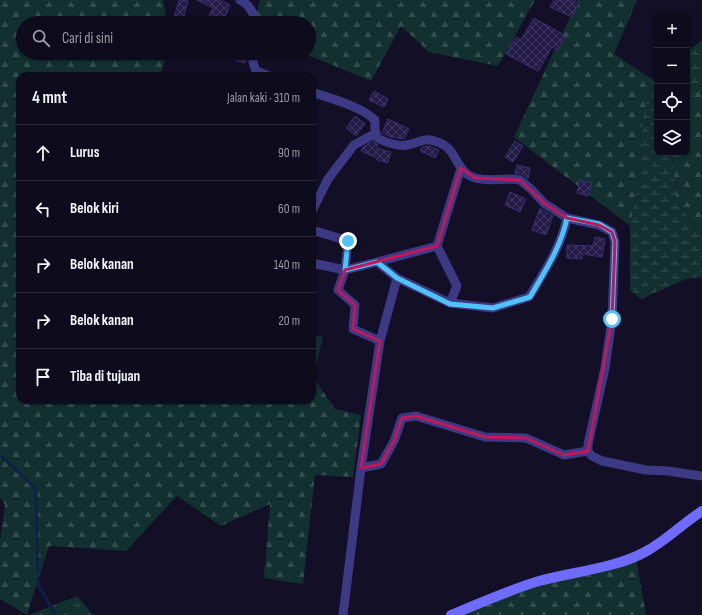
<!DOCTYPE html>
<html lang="id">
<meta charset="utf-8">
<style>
body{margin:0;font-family:"Sofia Sans Condensed",sans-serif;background:#1c1929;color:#f1f3f6}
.controls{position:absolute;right:12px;top:12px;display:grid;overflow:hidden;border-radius:8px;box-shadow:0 1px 3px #0004}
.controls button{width:36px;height:36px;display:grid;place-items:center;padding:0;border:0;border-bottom:1px solid #2e2b3b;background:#0e0b1c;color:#f1f3f6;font:20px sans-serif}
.stop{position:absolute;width:12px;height:12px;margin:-9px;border:3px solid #4fc3f7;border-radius:50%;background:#fff}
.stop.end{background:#4fc3f7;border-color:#fff;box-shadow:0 1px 4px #0008}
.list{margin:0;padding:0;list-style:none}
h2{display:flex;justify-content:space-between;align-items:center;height:52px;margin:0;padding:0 16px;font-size:17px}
h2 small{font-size:13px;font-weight:400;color:#9b9ba3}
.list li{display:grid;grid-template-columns:26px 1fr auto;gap:12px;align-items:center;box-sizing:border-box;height:56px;padding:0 16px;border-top:1px solid #2e2b3b}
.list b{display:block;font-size:15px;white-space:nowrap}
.list em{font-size:13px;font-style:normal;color:#9b9ba3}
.icon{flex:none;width:22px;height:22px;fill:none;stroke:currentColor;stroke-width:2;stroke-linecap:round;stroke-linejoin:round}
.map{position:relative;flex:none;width:702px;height:615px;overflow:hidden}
.search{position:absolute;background:#0e0b1c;box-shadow:0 1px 3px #0004;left:16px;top:16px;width:300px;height:44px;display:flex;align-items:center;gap:10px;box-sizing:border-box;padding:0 14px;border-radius:22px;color:#9b9ba3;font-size:15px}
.panel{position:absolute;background:#0e0b1c;box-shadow:0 1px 3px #0004;left:16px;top:72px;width:300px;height:332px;border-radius:12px}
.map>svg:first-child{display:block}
.grass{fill:url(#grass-tufts)}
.forest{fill:url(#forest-firs)}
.wetland{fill:url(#wetland-marsh)}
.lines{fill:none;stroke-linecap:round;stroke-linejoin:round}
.stream{stroke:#0c2248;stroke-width:3}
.building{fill:url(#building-cross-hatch);stroke:#3b2d73}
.street{stroke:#3d3a85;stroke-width:9}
.secondary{stroke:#6f6bff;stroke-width:10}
.route{stroke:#4fc3f7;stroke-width:5}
.marked{fill:none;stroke:#c2185b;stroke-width:3;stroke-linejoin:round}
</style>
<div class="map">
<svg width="702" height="615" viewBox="0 0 702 615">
<defs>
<pattern id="grass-tufts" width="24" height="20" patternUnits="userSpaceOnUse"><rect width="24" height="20" fill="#12302f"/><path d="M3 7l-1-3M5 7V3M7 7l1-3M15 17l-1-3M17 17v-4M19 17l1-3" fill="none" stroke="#344d4e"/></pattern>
<pattern id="forest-firs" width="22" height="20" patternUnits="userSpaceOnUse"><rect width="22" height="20" fill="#12302f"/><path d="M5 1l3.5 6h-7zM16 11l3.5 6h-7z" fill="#344d4e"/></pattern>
<pattern id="wetland-marsh" width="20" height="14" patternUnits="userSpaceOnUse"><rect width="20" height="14" fill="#12302f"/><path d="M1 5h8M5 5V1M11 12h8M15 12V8" fill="none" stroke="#344d4e"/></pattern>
<pattern id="building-cross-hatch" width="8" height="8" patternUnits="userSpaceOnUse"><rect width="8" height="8" fill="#241b47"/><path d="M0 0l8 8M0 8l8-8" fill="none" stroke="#433b63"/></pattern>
</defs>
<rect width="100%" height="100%" fill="#130f26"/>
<path class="grass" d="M77 596 93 615H29Z"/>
<path class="forest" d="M0 0H163L167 23H23V53H167L160 76H20V400H312V335L323 337 313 377 335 409 361 415 353 477 315 475 303 584 264 578 270 504 221 526 177 496 126 551 49 546 27 615 0 599V540L5 505 0 497Z
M260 0H535L498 66 429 52 401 26 371 81 303 53H309V23H254Z
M578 0H637L614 54 653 80 643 113 640 176 630 226 514 137Z
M702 83V234L696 232 676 197 673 153H687V107Z
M636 558 646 615H453L536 580Z"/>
<path class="wetland" d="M702 40V83L687 107V52Z
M657 77V153H673L676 197 696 232 702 234V277L686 279 641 299 630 290V226L640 176 643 113 653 80Z"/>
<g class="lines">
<path class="stream" d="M0 455 36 489 38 585 56 615"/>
</g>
<path class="building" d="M179 0H188L183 20 174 18Z
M197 0H220L230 5 222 23H213L207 20 213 8Z
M554 0H572L579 3 572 17 550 7Z
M534 18 566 36 558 50 552 47 538 71 506 54 516 37 521 40Z
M233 53H248L245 63 231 59Z
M374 91 388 99 384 107 369 100Z
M355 116 365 124 356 136 346 128Z
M388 119 409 129 404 139 391 137 382 133Z
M373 141 378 145 377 148 391 152 388 163 377 160V158L361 151 363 147Z
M515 141 523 146 513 162 505 157Z
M429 146 439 150 435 158 420 151 422 147Z
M517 165 530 168 528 179 522 174 515 173Z
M580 180 592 183 588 196 577 193Z
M510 192 526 199 520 212 505 205Z
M540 208 553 216 546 235 532 230Z
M595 237 605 239 602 257 582 254V259L567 258V245L593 246Z"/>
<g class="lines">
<path class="street" d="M240 0C250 5 253 12 256 23
M254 53 253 62 256 71 269 76
M312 92C329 98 363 107 375 120 375 125 374 134 378 138 383 142 401 147 407 145 422 142 423 136 440 143 456 149 456 169 470 176 482 182 501 179 515 179L520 180 531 189 544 203 567 218 599 225 612 232 615 242 612 319 605 368 588 444V451L592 456 602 461 646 470 668 471 702 476
M312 211 328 179 354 145 376 133
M312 230 348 241 345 270 338 290 355 305 353 329 380 341
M377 262 437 246
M312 263 345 270 377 262 397 278
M450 303 457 286 437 246 461 168
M361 468 381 464 394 441 402 418 416 416 485 437 526 438 564 455 588 451
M343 615 361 468 380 341 397 278 450 303 493 308 529 297C545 271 561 247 567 218"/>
<path class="secondary" d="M451 615C480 603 509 590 539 581 572 572 616 568 645 552 666 541 682 524 702 511"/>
</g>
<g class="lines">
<path class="route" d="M348 241 345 270 377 262 397 278 450 304 493 308 530 297C545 271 561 247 567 218L599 224 612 232 615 242 612 319"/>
</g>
<path class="marked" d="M461 168 475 178 520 180 544 203 567 218 599 225 612 232 615 242 612 319 588 451 564 455 526 438 485 437 416 416 402 418 394 441 381 464 361 468 380 341 353 329 355 305 338 290 345 270 437 246Z"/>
</svg>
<div class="controls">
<button>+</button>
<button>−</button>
<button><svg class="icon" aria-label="locate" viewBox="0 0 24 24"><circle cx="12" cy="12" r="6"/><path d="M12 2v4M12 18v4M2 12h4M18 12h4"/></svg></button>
<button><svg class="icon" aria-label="layers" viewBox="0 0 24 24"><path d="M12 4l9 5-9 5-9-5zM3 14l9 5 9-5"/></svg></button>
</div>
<div class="stop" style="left:612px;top:319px"></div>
<div class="stop end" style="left:348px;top:241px"></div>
<div class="search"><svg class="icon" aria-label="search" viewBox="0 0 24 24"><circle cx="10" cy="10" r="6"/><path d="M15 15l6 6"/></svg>Cari di sini</div>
<section class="panel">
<h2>4 mnt<small>Jalan kaki · 310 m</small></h2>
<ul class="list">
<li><svg class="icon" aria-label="ahead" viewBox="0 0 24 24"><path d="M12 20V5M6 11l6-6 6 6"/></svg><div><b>Lurus</b></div><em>90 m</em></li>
<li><svg class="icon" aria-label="left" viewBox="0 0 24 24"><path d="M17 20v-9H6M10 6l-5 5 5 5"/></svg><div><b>Belok kiri</b></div><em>60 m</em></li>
<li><svg class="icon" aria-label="right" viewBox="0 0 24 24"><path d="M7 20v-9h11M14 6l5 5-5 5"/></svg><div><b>Belok kanan</b></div><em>140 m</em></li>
<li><svg class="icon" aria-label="right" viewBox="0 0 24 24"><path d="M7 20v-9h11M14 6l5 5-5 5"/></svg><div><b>Belok kanan</b></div><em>20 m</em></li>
<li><svg class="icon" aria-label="arrive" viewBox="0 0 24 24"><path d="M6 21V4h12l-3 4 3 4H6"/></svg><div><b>Tiba di tujuan</b></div></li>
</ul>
</section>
</div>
